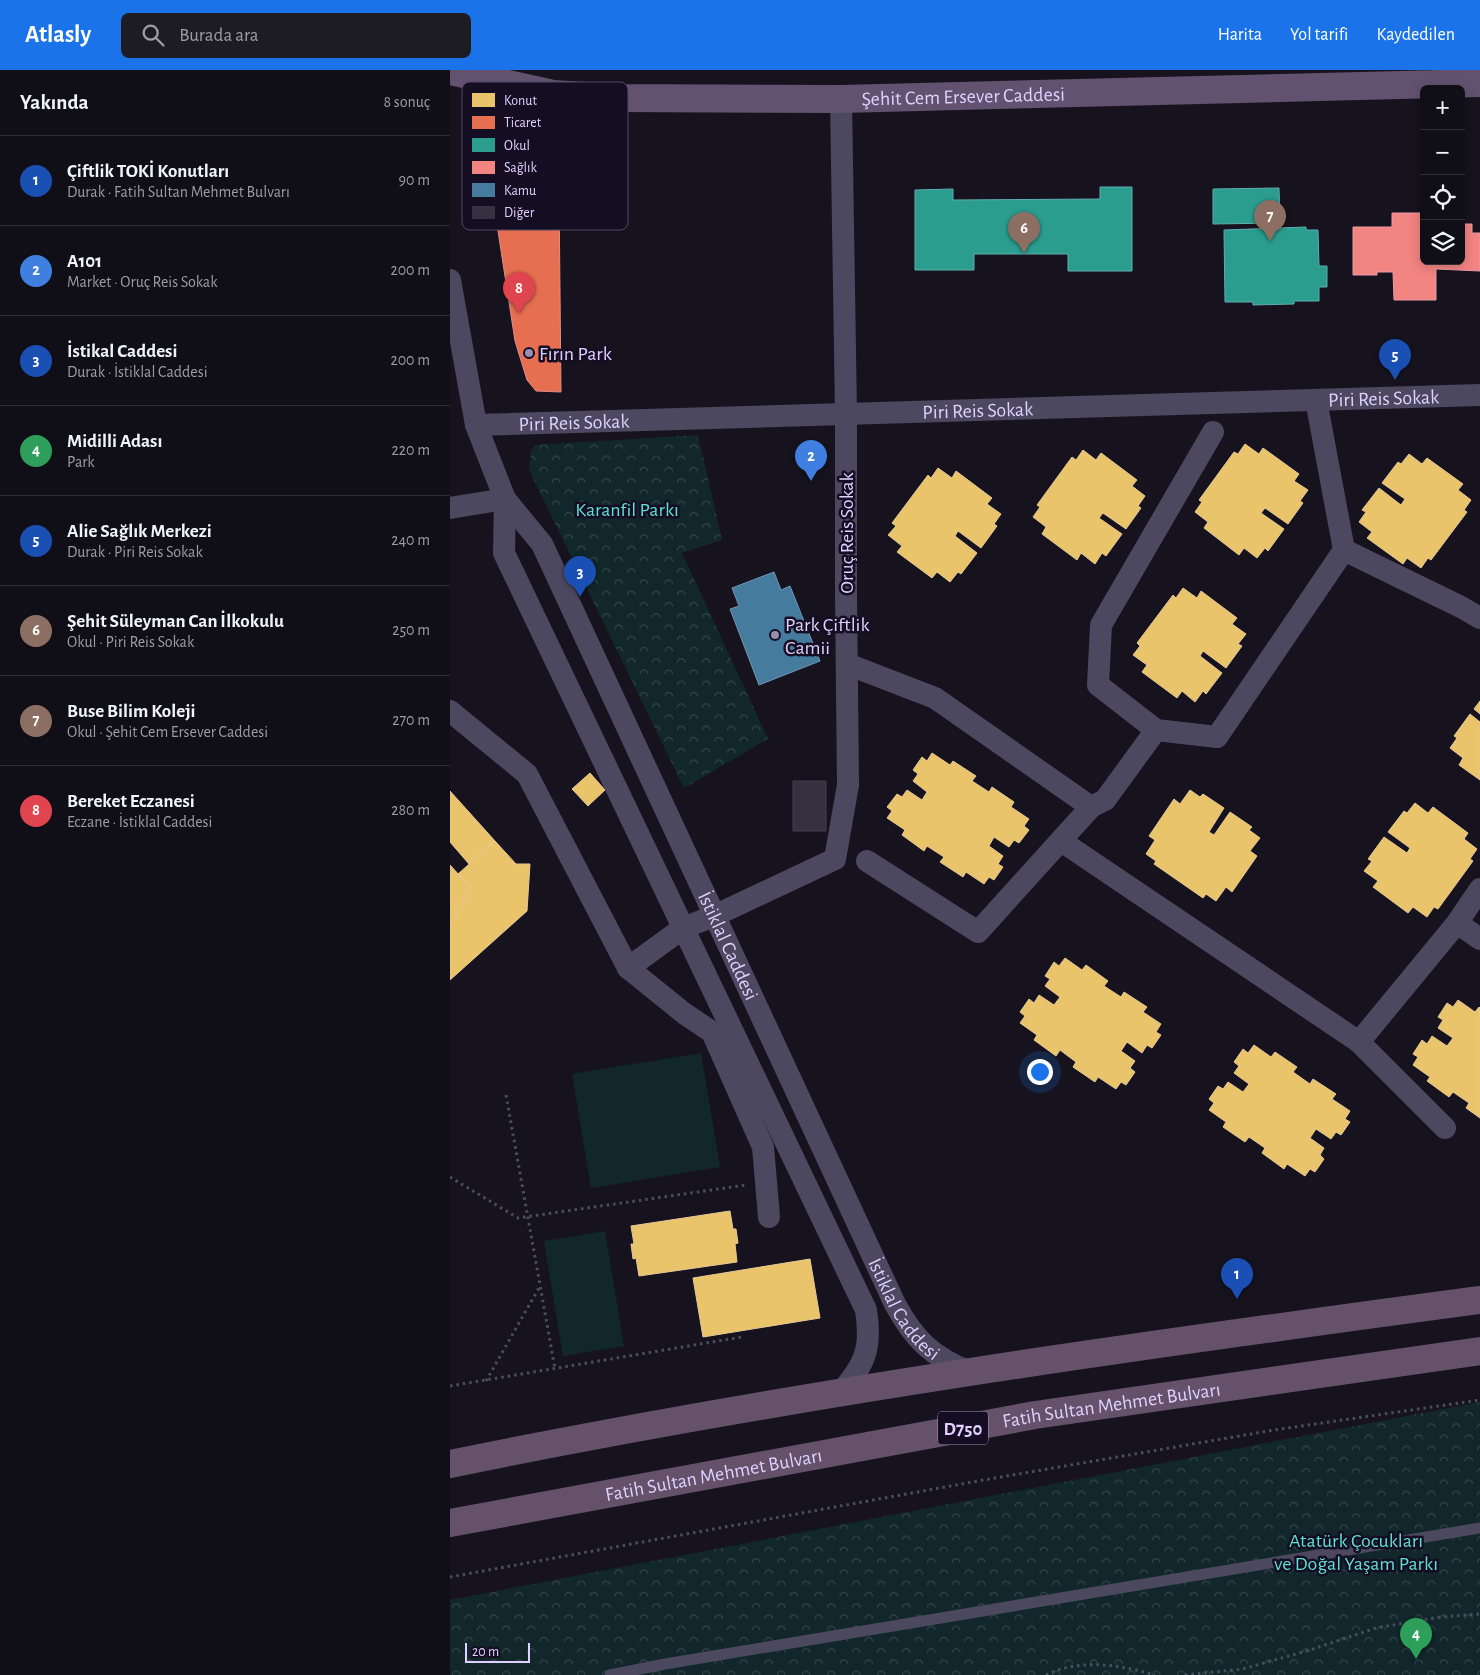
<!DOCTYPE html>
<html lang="tr">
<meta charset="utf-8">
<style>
body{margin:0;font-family:"Alegreya Sans",sans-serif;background:#1e1c23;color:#f1f3f6}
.controls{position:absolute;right:15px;top:15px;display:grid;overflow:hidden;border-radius:8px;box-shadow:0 2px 12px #0003}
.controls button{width:45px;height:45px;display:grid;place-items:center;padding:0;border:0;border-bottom:1px solid #302e35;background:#100e16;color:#f1f3f6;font:25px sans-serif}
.scale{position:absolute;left:15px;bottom:12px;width:65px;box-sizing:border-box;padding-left:5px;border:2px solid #ded1ff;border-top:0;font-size:14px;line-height:18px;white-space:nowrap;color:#ded1ff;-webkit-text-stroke:4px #150e23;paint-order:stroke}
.you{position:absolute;left:589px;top:1001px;width:18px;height:18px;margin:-12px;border:4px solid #fff;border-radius:50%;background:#1a73e8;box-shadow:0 0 0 8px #1a73e833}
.badge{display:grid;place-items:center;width:32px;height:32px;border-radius:50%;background:#1a73e8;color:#fff;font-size:16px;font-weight:700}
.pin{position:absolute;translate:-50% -41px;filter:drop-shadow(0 1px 2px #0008)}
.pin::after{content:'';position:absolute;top:26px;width:18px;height:15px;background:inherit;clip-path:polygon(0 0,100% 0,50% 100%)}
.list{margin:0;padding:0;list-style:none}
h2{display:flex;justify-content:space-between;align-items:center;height:65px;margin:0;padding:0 20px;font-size:21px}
h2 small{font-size:16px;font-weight:400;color:#9c9ca1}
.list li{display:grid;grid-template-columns:32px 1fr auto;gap:15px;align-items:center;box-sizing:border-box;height:90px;padding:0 20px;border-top:1px solid #302e35}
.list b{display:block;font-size:19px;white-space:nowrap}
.list p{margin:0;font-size:16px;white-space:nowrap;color:#9c9ca1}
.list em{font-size:16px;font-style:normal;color:#9c9ca1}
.icon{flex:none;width:28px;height:28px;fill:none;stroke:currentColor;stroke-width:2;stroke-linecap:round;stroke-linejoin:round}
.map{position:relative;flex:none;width:1030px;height:1605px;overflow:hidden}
header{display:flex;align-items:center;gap:30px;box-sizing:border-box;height:70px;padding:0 25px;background:#1a73e8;color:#fff}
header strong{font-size:24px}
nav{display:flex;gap:28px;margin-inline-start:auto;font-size:18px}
.search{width:350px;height:45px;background:#1e1c23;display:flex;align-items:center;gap:12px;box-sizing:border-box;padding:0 18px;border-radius:8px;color:#9c9ca1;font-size:19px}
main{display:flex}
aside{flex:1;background:#100e16}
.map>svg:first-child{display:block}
.park{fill:url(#park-crowns)}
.pitch{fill:#12272b}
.homes{fill:#e9c46a;stroke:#e6c897}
.shops{fill:#e76f51;stroke:#e48c85}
.schools{fill:#2a9d8f;stroke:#60adb1}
.health{fill:#f28482;stroke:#ec9ba8}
.public{fill:#457b9d;stroke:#7395ba}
.building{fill:#363140;stroke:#443d52}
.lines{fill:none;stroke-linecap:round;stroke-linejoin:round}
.path{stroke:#48505f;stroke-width:3;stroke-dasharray:2.5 4;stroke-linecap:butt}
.service{stroke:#4c485f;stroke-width:11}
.minor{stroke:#4c485f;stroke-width:22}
.primary{stroke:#625270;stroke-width:28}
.trunk{stroke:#65516a;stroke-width:28}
.poi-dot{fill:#988eb0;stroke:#150e23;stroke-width:2}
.labels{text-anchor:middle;stroke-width:5;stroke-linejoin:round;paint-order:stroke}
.shield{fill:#150e23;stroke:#a296bd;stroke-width:1}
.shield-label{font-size:19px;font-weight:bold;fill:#ded1ff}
.street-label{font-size:20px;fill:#ded1ff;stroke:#150e23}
.poi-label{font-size:20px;fill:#ded1ff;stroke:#150e23;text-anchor:start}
.park-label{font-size:20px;fill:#5ddfd4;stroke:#150e23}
.key{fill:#150e23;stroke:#514865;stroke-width:1}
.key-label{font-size:14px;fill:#ded1ff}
</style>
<header>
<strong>Atlasly</strong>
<div class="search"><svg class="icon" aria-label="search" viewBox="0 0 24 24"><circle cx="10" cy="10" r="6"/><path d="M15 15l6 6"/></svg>Burada ara</div>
<nav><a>Harita</a><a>Yol tarifi</a><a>Kaydedilen</a></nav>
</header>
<main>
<aside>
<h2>Yakında<small>8 sonuç</small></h2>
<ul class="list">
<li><span class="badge" style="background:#1a4fb4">1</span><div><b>Çiftlik TOKİ Konutları</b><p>Durak · Fatih Sultan Mehmet Bulvarı</p></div><em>90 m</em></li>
<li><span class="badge" style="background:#3f7fe0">2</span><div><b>A101</b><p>Market · Oruç Reis Sokak</p></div><em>200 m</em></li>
<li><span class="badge" style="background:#1a4fb4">3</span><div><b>İstikal Caddesi</b><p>Durak · İstiklal Caddesi</p></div><em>200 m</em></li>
<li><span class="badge" style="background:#2e9e5b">4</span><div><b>Midilli Adası</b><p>Park</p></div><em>220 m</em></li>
<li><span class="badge" style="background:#1a4fb4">5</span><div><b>Alie Sağlık Merkezi</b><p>Durak · Piri Reis Sokak</p></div><em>240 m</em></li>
<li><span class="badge" style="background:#8d6e63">6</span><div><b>Şehit Süleyman Can İlkokulu</b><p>Okul · Piri Reis Sokak</p></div><em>250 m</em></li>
<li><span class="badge" style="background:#8d6e63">7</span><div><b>Buse Bilim Koleji</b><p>Okul · Şehit Cem Ersever Caddesi</p></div><em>270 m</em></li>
<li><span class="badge" style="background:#e0444e">8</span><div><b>Bereket Eczanesi</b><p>Eczane · İstiklal Caddesi</p></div><em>280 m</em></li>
</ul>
</aside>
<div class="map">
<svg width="1030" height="1605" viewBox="0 0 1030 1605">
<defs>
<pattern id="park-crowns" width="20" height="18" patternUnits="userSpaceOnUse" patternTransform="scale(1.25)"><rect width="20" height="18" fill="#12272b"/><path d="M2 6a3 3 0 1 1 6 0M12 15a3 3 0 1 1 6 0" fill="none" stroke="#34454b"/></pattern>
</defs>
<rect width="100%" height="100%" fill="#16131e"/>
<path class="park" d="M248 365 272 470 232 483 318 669 234 718 79 400 81 383 84 375Z
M1030 1332V1605H0V1530Z"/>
<path class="pitch" d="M251 983 270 1097 141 1118 122 1004Z
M155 1161 174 1276 113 1286 94 1171Z"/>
<path class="homes" d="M795 374 809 384 813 378 849 404 844 411 858 420 850 431 853 433 838 454 815 438 811 443 834 459 818 481 815 478 807 488 794 478 789 485 754 458 758 452 745 442 752 432 749 430 784 382 788 384Z
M633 380 646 390 651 383 687 410 682 416 695 426 688 436 691 438 676 459 653 443 649 448 672 464 656 486 652 483 645 494 631 483 627 490 592 464 596 457 583 447 590 437 587 435 622 387 626 390Z
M959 384 972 394 977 388 1013 414 1008 420 1021 430 1014 440 1017 442 981 490 978 488 971 498 957 488 953 494 917 468 922 462 909 452 916 442 912 440 929 418 951 435 955 429 932 413 948 392 951 394Z
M488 398 502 408 506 401 542 428 537 434 551 444 544 454 547 456 531 478 508 461 505 466 527 483 511 504 508 502 500 512 487 502 482 508 447 482 452 476 438 465 446 456 442 453 478 405 481 408Z
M733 518 747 528 751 521 787 548 782 554 796 564 788 574 792 576 776 598 753 581 750 586 772 603 756 624 753 621 745 632 732 621 727 628 692 602 697 595 683 585 690 576 687 573 723 525 726 528Z
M1030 631V644L1024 639Z
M1020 644 1030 652V710L1009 695 1013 688 1000 678 1007 668 1004 666Z
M482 683 500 695 503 691 526 706 522 711 539 722 542 717 564 732 561 737 579 749 574 756 579 760 569 773 564 770 559 777 544 767 539 776 553 786 548 794 553 797 544 810 539 807 534 814 516 802 513 807 490 792 494 787 477 776 474 781 452 765 455 760 437 748 442 741 437 737 447 724 452 727 457 720 472 730 477 722 463 711 468 704 463 700 472 687 477 691Z
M140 703 155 720 138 736 122 719Z
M740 720 750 727 753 724 774 738 759 762 764 765 780 742 802 757 799 760 810 768 800 781 807 786 782 822 776 817 766 831 756 824 753 828 704 794 706 791 696 784 705 770 699 766 724 729 730 734Z
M0 721 45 771 19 794 0 772Z
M965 733 978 743 983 737 1018 763 1014 769 1027 779 1020 789 1023 791 988 839 984 837 977 847 963 837 958 843 923 817 928 811 914 801 922 791 918 789 934 767 957 783 960 778 938 762 954 741 957 743Z
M45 771 66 794H80L77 841 0 910V852L7 845 4 841 18 828 15 823 21 818 8 804Z
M0 795 21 818 15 823 18 828 4 841 7 845 0 852Z
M615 888 632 900 636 895 658 911 654 916 671 927 674 922 697 937 693 942 711 954 706 962 711 965 702 978 697 975 692 983 677 972 671 981 685 991 680 998 685 1002 676 1015 671 1012 666 1019 648 1007 645 1012 623 997 626 992 610 980 606 986 584 970 587 965 570 953 575 946 570 942 579 929 584 933 589 925 604 935 610 927 595 916 600 909 595 906 604 892 609 896Z
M1008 930 1025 942 1029 937 1030 938V1048L1016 1038 1019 1033 1003 1022 999 1027 977 1011 980 1007 963 995 968 987 963 984 972 970 977 974 982 966 997 976 1003 968 988 958 993 950 988 947 997 933 1003 937Z
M804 975 821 987 825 982 847 997 843 1002 860 1014 863 1009 886 1024 882 1029 900 1041 895 1049 900 1052 891 1065 886 1062 881 1069 866 1059 860 1068 874 1078 870 1085 874 1089 865 1102 860 1099 855 1106 837 1094 834 1099 812 1083 815 1078 799 1067 795 1072 773 1057 776 1052 759 1040 764 1033 759 1029 768 1016 773 1019 778 1012 793 1022 799 1014 784 1003 789 996 784 992 793 979 798 983Z
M280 1141 283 1159H286L288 1173 285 1174 287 1192 189 1206 186 1188 183 1189 181 1174H184L181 1156Z
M360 1189 370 1248 253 1267 243 1208Z"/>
<path class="shops" d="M40 109 109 122 111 322 86 321 77 310 65 271Z"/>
<path class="schools" d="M650 117H682V201H618V184H524V200H465V120L503 119V130L650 129Z
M829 118 830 153 763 154V119Z
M856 157V160H868L869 196H877V217H869V231H844V234L803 235V232H775L774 160Z"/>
<path class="health" d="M942 143H974V191H1011V154H1022V163H1030V201L986 199V230H944L943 202H927V205H903V157H942Z"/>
<path class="public" d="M324 502 331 520 340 516 370 591 309 615 280 539 289 536 282 518Z"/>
<path class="building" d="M343 711H376V761H343Z"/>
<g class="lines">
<path class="path" d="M56 1025 105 1299
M0 1107 68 1148 296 1115
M36 1311 90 1216
M0 1316 292 1267
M0 1507 528 1411 824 1360 1030 1330
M596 1605C630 1588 671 1595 705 1605
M735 1605 793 1599 860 1580 926 1558 990 1547 1030 1544"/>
<path class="service" d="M160 1605 215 1594 1030 1458"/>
<g class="minor">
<path id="s1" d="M0 210 26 355 55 429 92 474 445 1234C464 1269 482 1287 520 1302"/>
<path id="s2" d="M26 355 1030 325"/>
<path d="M763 362 651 555 648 615 706 660 767 667 894 480 866 330"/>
<path d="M55 429 54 483 416 1240C422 1278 415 1295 390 1323"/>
<path d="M0 438 55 429"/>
<path d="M894 480 1011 537 1030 548"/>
<path d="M397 594 485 628 641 737"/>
<path d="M0 641 77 704 178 898 235 944 262 962 313 1077 319 1147"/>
<path d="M611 771 909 972 995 1058"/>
<path d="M417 791 528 862 641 737 655 730 706 660"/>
<path d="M1007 853 1030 869"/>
<path d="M178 898 233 858 264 846 385 789 398 715 396 525V344L391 29"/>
<path d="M909 972 1007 853 1030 819"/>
</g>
<path class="primary" id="s3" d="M0 1 103 24 165 28 391 29 1030 13"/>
<g class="trunk">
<path d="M0 1394C341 1324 685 1276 1030 1230"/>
<path id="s4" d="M0 1453 585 1345 1030 1281"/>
</g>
</g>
<g class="poi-dot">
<circle cx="79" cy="283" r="5"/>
<circle cx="325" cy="565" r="5"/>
</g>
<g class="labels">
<rect class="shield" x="488" y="1341.5" width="50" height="33" rx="4"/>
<g class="shield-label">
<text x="513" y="1365">D750</text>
</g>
<g class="street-label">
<text dy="7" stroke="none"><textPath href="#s3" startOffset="516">Şehit Cem Ersever Caddesi</textPath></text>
<text dy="7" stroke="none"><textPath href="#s2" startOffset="908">Piri Reis Sokak</textPath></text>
<text dy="7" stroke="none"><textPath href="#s2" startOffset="502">Piri Reis Sokak</textPath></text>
<text dy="7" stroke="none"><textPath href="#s2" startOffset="98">Piri Reis Sokak</textPath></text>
<text transform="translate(396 463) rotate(-90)" y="7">Oruç Reis Sokak</text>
<text dy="7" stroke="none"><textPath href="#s1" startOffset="728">İstiklal Caddesi</textPath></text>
<text dy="7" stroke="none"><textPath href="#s1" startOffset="1132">İstiklal Caddesi</textPath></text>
<text dy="7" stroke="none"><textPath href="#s4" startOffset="672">Fatih Sultan Mehmet Bulvarı</textPath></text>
<text dy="7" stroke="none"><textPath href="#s4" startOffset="268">Fatih Sultan Mehmet Bulvarı</textPath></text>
</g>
<g class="poi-label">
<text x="89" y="290">Fırın Park</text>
<text x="335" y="561">Park Çiftlik<tspan x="335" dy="23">Camii</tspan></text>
</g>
<g class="park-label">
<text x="177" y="446">Karanfil Parkı</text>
<text x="906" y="1477">Atatürk Çocukları<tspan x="906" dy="23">ve Doğal Yaşam Parkı</tspan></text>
</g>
</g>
<rect x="12" y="12" width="166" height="148" rx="8" class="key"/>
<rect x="22" y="23" width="23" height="14" fill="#e9c46a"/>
<rect x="22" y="46" width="23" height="13" fill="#e76f51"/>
<rect x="22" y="68" width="23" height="14" fill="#2a9d8f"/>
<rect x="22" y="91" width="23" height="13" fill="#f28482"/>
<rect x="22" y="113" width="23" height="14" fill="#457b9d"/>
<rect x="22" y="136" width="23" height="13" fill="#363140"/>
<g class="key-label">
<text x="54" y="35">Konut</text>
<text x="54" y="57">Ticaret</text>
<text x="54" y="80">Okul</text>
<text x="54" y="102">Sağlık</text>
<text x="54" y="125">Kamu</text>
<text x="54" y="147">Diğer</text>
</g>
</svg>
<div class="controls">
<button>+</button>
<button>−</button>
<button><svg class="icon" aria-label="locate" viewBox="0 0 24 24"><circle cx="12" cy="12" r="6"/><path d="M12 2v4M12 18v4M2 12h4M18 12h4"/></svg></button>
<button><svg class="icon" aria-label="layers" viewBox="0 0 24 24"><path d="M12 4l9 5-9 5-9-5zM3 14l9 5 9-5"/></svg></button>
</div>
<div class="scale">20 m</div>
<div class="you"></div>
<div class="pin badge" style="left:787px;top:1229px;background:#1a4fb4">1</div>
<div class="pin badge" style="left:361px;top:411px;background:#3f7fe0">2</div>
<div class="pin badge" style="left:130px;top:527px;background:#1a4fb4">3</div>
<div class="pin badge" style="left:966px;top:1589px;background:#2e9e5b">4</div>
<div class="pin badge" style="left:945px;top:310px;background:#1a4fb4">5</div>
<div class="pin badge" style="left:574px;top:183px;background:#8d6e63">6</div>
<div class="pin badge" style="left:820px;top:171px;background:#8d6e63">7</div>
<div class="pin badge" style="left:69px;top:243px;background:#e0444e">8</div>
</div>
</main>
